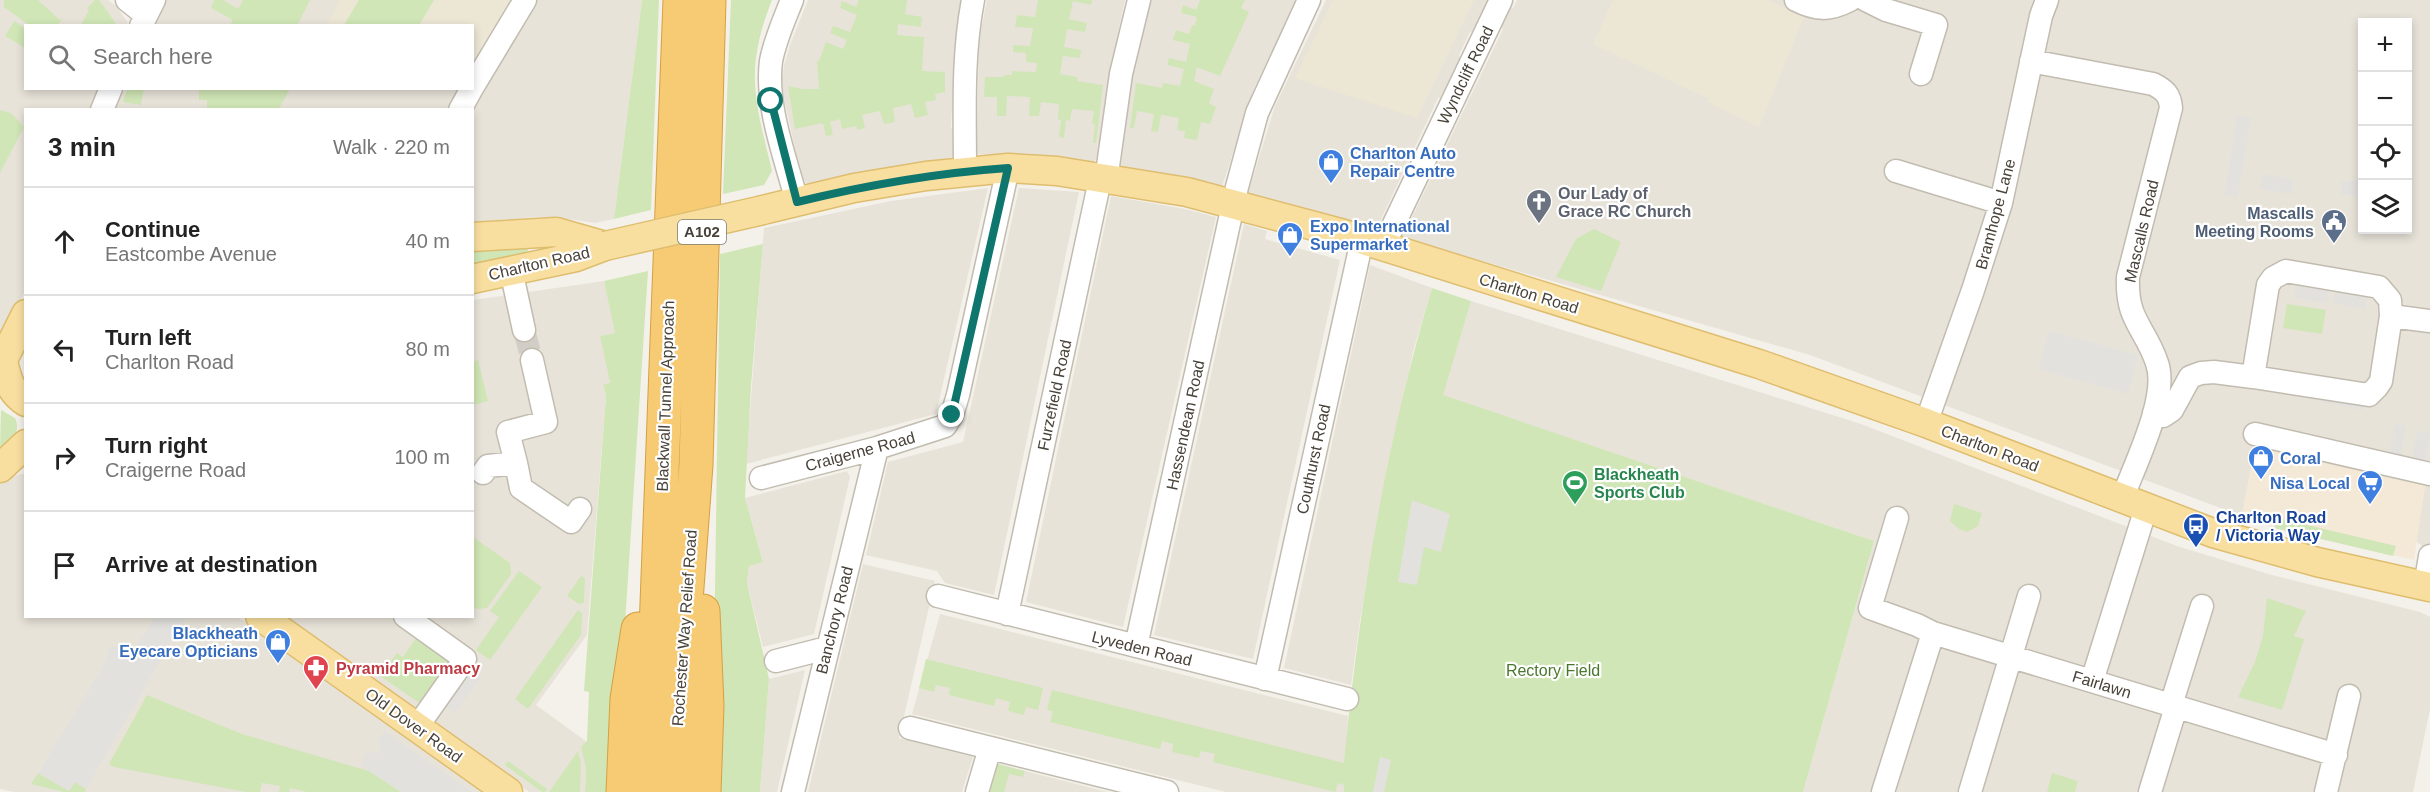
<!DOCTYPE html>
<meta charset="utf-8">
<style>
body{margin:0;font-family:Arial,sans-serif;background:#f2f2f2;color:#222}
.controls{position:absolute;right:18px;top:18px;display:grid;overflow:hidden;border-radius:0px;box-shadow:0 3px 9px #0003}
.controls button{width:54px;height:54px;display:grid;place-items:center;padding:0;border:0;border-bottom:2px solid #e0e0e0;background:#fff;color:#222;font:30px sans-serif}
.stop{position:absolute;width:18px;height:18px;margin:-14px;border:4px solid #0f766e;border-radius:50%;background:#fff}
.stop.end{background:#0f766e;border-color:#fff;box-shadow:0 2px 6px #0008}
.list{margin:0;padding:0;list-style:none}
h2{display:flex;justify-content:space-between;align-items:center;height:78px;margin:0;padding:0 24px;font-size:26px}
h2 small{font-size:20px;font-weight:400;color:#767676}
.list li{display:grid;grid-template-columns:39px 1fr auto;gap:18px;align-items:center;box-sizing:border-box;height:108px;padding:0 24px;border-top:2px solid #e0e0e0}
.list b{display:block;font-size:22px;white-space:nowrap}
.list p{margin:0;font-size:20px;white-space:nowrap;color:#767676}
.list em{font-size:20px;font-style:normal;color:#767676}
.icon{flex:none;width:33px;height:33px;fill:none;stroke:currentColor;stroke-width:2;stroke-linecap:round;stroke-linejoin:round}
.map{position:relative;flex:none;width:2430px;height:792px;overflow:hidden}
.search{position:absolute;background:#fff;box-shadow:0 3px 9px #0003;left:24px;top:24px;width:450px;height:66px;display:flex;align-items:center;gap:15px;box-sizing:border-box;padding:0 21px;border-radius:0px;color:#767676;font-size:22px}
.panel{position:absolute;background:#fff;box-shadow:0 3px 9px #0003;left:24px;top:108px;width:450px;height:510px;border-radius:0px}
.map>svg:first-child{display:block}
.residential{fill:#e8e3d9;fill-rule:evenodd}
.commercial{fill:#f4e8d7}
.education{fill:#ece6d5}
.green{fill:#d0e6b6}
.parking{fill:#e3e1de}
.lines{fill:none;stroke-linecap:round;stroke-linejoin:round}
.minor-tunnel{stroke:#d2cec7;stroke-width:22;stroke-dasharray:22 11;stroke-linecap:butt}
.minor-casing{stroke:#c2bcb0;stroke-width:25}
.major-casing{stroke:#debd6f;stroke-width:31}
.highway-casing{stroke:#d5a043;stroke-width:35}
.minor{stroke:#fff;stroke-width:22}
.major{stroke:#f9df9f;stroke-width:28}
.highway{stroke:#f6cb74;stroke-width:33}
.major-bridge-casing{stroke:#debd6f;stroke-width:31;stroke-linecap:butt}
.major-bridge{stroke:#f9df9f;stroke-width:28}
.route{stroke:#0f766e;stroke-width:8}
.labels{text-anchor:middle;stroke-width:4.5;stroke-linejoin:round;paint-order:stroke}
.shield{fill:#fff;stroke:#7f7b74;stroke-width:1.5}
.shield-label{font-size:15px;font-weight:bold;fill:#484239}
.street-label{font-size:16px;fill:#484239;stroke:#fff}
.shop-label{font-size:16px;font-weight:bold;fill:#366cbe;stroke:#fff;text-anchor:start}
.worship-label{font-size:16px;font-weight:bold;fill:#5b616d;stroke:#fff;text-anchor:start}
.service-label{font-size:16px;font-weight:bold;fill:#4e5e75;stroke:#fff;text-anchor:end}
.leisure-label{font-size:16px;font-weight:bold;fill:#27864d;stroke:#fff;text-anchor:start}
.transit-label{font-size:16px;font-weight:bold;fill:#164399;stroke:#fff;text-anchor:start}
.health-label{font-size:16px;font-weight:bold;fill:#be3a42;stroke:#fff;text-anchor:start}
.park-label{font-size:16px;fill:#4a772e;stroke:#fff}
</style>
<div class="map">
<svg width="2430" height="792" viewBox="0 0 2430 792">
<rect width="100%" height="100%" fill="#f4f1ea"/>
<path class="residential" d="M0 0H108L116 6 128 23 127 25 26 26V88L101 89 92 109 26 110 25 291 0 345Z
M165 0H642L614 219 595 223 554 217H537L473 222 472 110H113L122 89 472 88V26L150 25Z
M808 0H961L956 31 951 128 957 135 954 157 886 168 809 184 802 181 784 98 782 81 784 66 790 45Z
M987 0H1125L1117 37 1100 156 1092 163 976 154 974 133 977 129 979 40Z
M1151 0H1296L1253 91 1222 187 1121 166 1131 80Z
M1326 0H1492L1479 28 1470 32 1459 55 1462 63 1446 97 1438 98 1376 230 1248 193 1275 106Z
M1517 0H2430V553L2416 541 2426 480 2256 442 2242 516 1810 355 1402 238 1503 29 1499 22 1505 8H1513ZM2362 22H2408V230H2362Z
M988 188 936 414 746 464 764 228 891 201Z
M1019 188 1079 192 994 595 945 583 937 571 866 555 888 462 963 442Z
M1111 196 1185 209 1216 217 1123 627 1026 602Z
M1244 224 1267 231 1265 239 1340 260 1253 659 1154 635Z
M1370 265 1432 288 1414 348 1387 471 1360 620 1351 685 1284 668Z
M604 281 616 333 601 336 610 384 603 386 606 395 587 635 536 705 587 742 585 792H529L285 617 472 616 473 300Z
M1471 301 1861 424 2177 546 2272 575 2420 612 2430 617V709L2413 792H1803L1874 541 1442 395Z
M847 471 850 477 814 634 763 647 747 583 749 565 763 561 745 498Z
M20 474H26V616L238 617 485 792H14L0 789V481Z
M863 564 935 581 899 738 973 757 962 792H808Z
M940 614 1348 716 1344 792H1226L912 714Z
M805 670 777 792H760L769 679Z
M998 764 1025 771 1108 792H990Z"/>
<path class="commercial" d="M2256 442 2426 480 2414 560 2274 528 2242 516Z"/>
<path class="education" d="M340 0H512L473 67 472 26H326Z
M1333 0H1474L1417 118 1295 78Z
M1613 0H1768L1804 17 1759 127 1708 102 1709 99 1593 44Z"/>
<path class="green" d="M4 0H38L60 20 64 18 57 25H29L4 7Z
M95 0H99L117 25H81L89 10 87 8Z
M214 0H223L238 9 243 0H310L297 26 230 25 233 20 211 8Z
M359 0H434L419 25H344Z
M642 0H659L651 210 614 219Z
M731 0H772C744 71 755 100 772 171L764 185 723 194Z
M859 0H907L905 14 922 17 921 27 898 24 897 35 924 37 922 71 945 72V92L935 94 936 100 925 102 928 115 915 118 911 104 893 108 895 122 884 124 880 111 862 115 865 128 857 130 856 126 842 129 840 119 830 122 833 135 826 136 823 123 795 129 788 86 802 89H819L817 61H819L826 42 843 49 847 40 830 33 833 26 850 32 857 15 840 8 842 1 856 7Z
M1038 0H1092L1091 5 1073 1 1069 19 1087 23 1085 32 1067 29 1064 47 1081 50 1080 58 1063 56 1060 74 1077 77V81L1103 85 1096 143H1093L1095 124 1092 123 1094 111 1072 109 1070 121 1066 120 1064 138 1059 137 1061 120 1058 119 1059 104 1041 102 1039 116H1029L1030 97 1007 96 1006 116H997V97H984L985 77H1003L1004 75H1012V71L1036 72 1037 63 1026 62V53L1013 52V45L1030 46 1033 28 1015 27 1017 15 1035 17Z
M1200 0H1245L1241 8 1249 12 1220 76 1197 67 1194 81 1214 89 1209 103 1216 107 1210 124 1201 122 1197 140 1184 138 1185 131 1177 130 1179 118 1161 115 1158 132 1151 131 1154 114 1137 111 1134 128H1130L1136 83 1162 88 1163 83 1180 86 1184 69 1167 65 1169 58 1186 62 1190 44 1173 40 1176 30 1189 34 1192 25 1195 26 1197 17 1181 13 1183 5 1196 10Z
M14 21 25 28V48L5 36Z
M127 89H144L141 105 123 102Z
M199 89V88L290 89 278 110 207 109V100H199Z
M0 110 11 113 24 127 0 173Z
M1594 229 1621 242 1601 291 1556 277 1576 239Z
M472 244 530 245 527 252 473 272Z
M763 244 751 386 745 498 763 562 749 566 747 583 769 679 760 792H712L720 254Z
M648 271 614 792H585L586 768 581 747 587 741 589 692 584 691 606 395 603 385 610 383 600 336 615 333 604 281Z
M1432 288 1471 301 1443 395 1874 541 1803 792H1344V785L1338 783 1335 792 1213 762 1215 754 1201 751 1199 758 1172 752 1173 744 1162 741 1160 749 1050 722 1053 711 1047 710 1052 690 1344 763C1359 603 1386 442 1432 288Z
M2287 304 2326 310 2322 334 2283 328Z
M478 360 488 401 473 405V361Z
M1 410 15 418C22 433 10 440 0 449Z
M1954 504 1982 513 1978 526 1967 532 1959 529 1950 521Z
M2277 518 2396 546 2393 556 2274 528Z
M473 537 510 563 511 574 487 608 477 609 473 606Z
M519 571 542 587 490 660 476 650 499 617 490 611Z
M581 576 585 578 584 603 579 604 567 596Z
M2267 598 2306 611 2294 636 2304 639 2282 710 2238 697 2255 662 2263 636Z
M578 610 582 613 581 635 528 709 515 699Z
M417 637 446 659 447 664 425 699 418 702 380 676 397 653 403 657Z
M926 659 1043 688 1038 710 1026 707 1024 715 1008 711 1010 702 996 698 994 706 949 695 950 688 936 685 934 692 919 688Z
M147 695 242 734 369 771 401 792H307L290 788 289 792H279L280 786 262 783 260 792H246L114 767 109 764Z
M578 751 581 763 580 792H549Z
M508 761 547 789 545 792H542L505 765Z
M998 764 1025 771 1023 777 1009 774 1004 792H990Z
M38 773 69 791 75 782 86 789 85 792H64L31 784Z
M2052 773 2078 781 2075 792H2047Z"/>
<path class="parking" d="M2237 115 2251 118 2238 197 2224 195Z
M2263 174 2294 179 2292 194 2260 189Z
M2341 181H2362V195H2341Z
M2296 284 2329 289 2327 303 2294 298Z
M2335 289 2367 295 2365 309 2333 303Z
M2049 331 2138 355 2128 394 2038 369Z
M2302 388 2368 400 2362 410 2294 396Z
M2395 424 2406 426 2401 456 2389 454Z
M2417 431 2430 434 2425 462 2412 460Z
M1412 500 1450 514 1441 552 1424 547 1417 585 1398 582Z
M155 617H186L86 789 75 782 69 791 38 773 102 668 110 646 128 649 136 646Z
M470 668 482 676 455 713 444 705Z
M385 731 472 792H401L361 765 367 751 377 754 381 747 378 740Z
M1380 757 1391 760 1384 792H1373Z"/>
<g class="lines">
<path class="minor-tunnel" d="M524 330 532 360"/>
<defs>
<path id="minor" d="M127 0 146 15
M792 0C784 20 775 40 771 61 765 106 786 159 797 202
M1796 0C1816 10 1829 11 1850 0
M1866 0 1886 10 1936 25 1921 74
M141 26 154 0
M2031 61 2153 84C2165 90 2170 95 2171 108L2128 277C2126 321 2145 327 2157 363 2169 397 2135 464 2122 499
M472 88 525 0
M102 110 111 88
M460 110 472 88
M965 171C965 114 962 57 973 0
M1896 171 2001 203
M1383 247 1501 0
M511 270 524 330
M2253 377 2369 395 2377 387 2381 381 2391 316
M2154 413 2163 416 2172 410 2190 377 2201 373 2214 372 2253 377 2268 285 2273 278 2286 271 2379 287 2390 300 2391 316 2430 321
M1926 423 1973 290 2001 203 2041 16 2047 0
M2255 434 2430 474
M516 463 521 488 571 522 580 509
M483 473 488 466 516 463 508 432 546 422 532 360
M761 478 877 448 945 426 952 415 958 395 1008 168
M1897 518 1870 608 1917 625 1933 633 2336 755
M2425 586 2430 556
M938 596 1347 699
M1007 614 1098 189 1108 166 1121 74 1139 0
M405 616 465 659 417 727
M1136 646 1237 187 1257 113 1309 0
M776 661 827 648
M1265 679 1362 240
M2092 681 2146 508
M2171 705 2202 606
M910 728 1167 792
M793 792 877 448
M977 792 990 748
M1883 792 1933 633
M1970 792 2029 596
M2150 792 2176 707
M2326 792 2349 696"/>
<path id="major" d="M763 210 854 188 926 176 1008 168 1057 171 1187 192 1344 234 1759 364 1926 423 2213 533 2317 562 2430 587
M472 237 556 232 605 246
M472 279 576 257 605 246
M3 361C7 378 10 392 26 402
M0 366 26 314
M0 468 26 444
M260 616 508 792"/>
<path id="highway" d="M703 611 707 706 704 792
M650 787 680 0
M623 792 627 699 638 629
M672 792 696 465 709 0"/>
</defs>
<use href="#minor" class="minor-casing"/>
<use href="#major" class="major-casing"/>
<use href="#highway" class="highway-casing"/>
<use href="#minor" class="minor"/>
<use href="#major" class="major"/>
<use href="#highway" class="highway"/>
<defs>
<path id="major-bridge" d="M605 246 763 210"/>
</defs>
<use href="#major-bridge" class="major-bridge-casing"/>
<use href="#major-bridge" class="major-bridge"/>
</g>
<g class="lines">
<path class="route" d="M771 101 797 202C867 185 936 173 1008 168L952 415"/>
</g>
<defs>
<symbol id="shop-pin" viewBox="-11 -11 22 30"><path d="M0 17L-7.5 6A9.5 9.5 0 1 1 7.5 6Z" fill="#3f7fe0" stroke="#fff"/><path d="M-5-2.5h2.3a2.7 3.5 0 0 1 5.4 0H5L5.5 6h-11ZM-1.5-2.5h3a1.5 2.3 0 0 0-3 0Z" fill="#fff"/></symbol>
<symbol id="church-pin" viewBox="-11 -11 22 30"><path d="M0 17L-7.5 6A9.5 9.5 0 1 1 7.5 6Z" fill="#6b7280" stroke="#fff"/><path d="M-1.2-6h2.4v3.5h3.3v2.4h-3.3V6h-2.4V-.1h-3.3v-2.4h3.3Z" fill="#fff"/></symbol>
<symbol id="civic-pin" viewBox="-11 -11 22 30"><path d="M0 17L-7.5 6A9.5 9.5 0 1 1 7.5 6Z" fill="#5c6f8a" stroke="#fff"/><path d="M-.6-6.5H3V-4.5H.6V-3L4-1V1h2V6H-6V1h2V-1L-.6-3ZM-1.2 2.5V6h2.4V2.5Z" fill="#fff"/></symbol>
<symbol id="stadium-pin" viewBox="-11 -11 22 30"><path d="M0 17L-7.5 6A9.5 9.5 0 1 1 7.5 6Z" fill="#2e9e5b" stroke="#fff"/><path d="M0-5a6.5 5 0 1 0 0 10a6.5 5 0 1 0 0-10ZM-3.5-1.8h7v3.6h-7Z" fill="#fff"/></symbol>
<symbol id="supermarket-pin" viewBox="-11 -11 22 30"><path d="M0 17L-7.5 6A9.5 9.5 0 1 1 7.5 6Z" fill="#3f7fe0" stroke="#fff"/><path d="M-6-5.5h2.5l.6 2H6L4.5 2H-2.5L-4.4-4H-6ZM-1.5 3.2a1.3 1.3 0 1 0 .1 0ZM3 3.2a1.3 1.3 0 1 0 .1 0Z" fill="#fff"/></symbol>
<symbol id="bus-pin" viewBox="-11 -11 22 30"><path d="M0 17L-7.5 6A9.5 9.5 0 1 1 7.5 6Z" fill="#1a4fb4" stroke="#fff"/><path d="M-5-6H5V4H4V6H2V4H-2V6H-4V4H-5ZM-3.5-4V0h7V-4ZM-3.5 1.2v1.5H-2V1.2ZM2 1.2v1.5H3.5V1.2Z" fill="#fff"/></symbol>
<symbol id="pharmacy-pin" viewBox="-11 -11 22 30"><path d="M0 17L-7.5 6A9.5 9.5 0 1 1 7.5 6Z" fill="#e0444e" stroke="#fff"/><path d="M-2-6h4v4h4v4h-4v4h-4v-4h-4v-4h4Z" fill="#fff"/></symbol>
</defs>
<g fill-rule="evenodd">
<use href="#shop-pin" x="1316" y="147" width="30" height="40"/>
<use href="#church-pin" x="1524" y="187" width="30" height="40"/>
<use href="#civic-pin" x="2319" y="207" width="30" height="40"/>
<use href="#shop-pin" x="1275" y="220" width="30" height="40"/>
<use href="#shop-pin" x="2246" y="443" width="30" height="40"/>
<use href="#stadium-pin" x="1560" y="468" width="30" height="40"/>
<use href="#supermarket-pin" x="2355" y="468" width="30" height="40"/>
<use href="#bus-pin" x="2181" y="511" width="30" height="40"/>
<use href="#shop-pin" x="263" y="627" width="30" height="40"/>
<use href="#pharmacy-pin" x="301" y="653" width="30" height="40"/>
</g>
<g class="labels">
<rect class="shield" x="678" y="220" width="48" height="24" rx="4.5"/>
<g class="shield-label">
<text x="702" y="237">A102</text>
</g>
<g class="street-label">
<text transform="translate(1465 75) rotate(-64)" y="6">Wyndcliff Road</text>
<text transform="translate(1995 214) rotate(-75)" y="6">Bramhope Lane</text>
<text transform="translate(2141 231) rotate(-77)" y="6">Mascalls Road</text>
<text transform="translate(539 263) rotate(-13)" y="6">Charlton Road</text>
<text transform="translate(1529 293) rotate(17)" y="6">Charlton Road</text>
<text transform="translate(1054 395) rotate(-78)" y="6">Furzefield Road</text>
<text transform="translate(665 396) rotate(-88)" y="6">Blackwall Tunnel Approach</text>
<text transform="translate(1185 425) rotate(-78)" y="6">Hassendean Road</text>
<text transform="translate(1990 448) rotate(21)" y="6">Charlton Road</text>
<text transform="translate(860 451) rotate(-15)" y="6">Craigerne Road</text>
<text transform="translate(1313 459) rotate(-78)" y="6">Couthurst Road</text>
<text transform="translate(834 620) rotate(-76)" y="6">Banchory Road</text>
<text transform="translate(684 628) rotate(-86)" y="6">Rochester Way Relief Road</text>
<text transform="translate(1142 648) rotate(14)" y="6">Lyveden Road</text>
<text transform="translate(2102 684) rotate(17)" y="6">Fairlawn</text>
<text transform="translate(414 725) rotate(36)" y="6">Old Dover Road</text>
</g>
<g class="shop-label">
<text x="1350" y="159">Charlton Auto<tspan x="1350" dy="18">Repair Centre</tspan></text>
<text x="1310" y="232">Expo International<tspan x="1310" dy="18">Supermarket</tspan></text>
<text x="2280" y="464">Coral</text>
<text x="2350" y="489" text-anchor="end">Nisa Local</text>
<text x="258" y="639" text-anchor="end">Blackheath<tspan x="258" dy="18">Eyecare Opticians</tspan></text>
</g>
<g class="worship-label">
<text x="1558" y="199">Our Lady of<tspan x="1558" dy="18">Grace RC Church</tspan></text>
</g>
<g class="service-label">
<text x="2314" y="219">Mascalls<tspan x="2314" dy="18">Meeting Rooms</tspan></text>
</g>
<g class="leisure-label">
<text x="1594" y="480">Blackheath<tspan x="1594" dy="18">Sports Club</tspan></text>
</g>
<g class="transit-label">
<text x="2216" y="523">Charlton Road<tspan x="2216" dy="18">/ Victoria Way</tspan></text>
</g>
<g class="health-label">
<text x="336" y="674">Pyramid Pharmacy</text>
</g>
<g class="park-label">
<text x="1553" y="676">Rectory Field</text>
</g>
</g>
</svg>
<div class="controls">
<button>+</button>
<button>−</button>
<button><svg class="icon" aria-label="locate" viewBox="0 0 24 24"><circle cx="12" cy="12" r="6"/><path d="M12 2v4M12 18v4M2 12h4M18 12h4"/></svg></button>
<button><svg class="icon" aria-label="layers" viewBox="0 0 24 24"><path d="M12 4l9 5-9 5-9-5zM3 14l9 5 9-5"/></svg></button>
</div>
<div class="stop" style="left:771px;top:101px"></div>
<div class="stop end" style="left:952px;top:415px"></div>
<div class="search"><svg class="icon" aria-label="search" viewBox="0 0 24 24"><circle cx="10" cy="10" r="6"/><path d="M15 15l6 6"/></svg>Search here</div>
<section class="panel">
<h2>3 min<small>Walk · 220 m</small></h2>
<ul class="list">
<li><svg class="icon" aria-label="ahead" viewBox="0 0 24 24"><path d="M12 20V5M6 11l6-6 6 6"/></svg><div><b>Continue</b><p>Eastcombe Avenue</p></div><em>40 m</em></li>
<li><svg class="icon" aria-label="left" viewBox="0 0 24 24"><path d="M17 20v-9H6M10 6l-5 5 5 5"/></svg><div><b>Turn left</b><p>Charlton Road</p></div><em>80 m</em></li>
<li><svg class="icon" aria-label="right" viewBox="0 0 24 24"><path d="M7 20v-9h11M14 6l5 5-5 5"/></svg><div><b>Turn right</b><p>Craigerne Road</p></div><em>100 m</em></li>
<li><svg class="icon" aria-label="arrive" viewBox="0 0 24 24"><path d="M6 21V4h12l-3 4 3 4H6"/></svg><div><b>Arrive at destination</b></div></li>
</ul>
</section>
</div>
